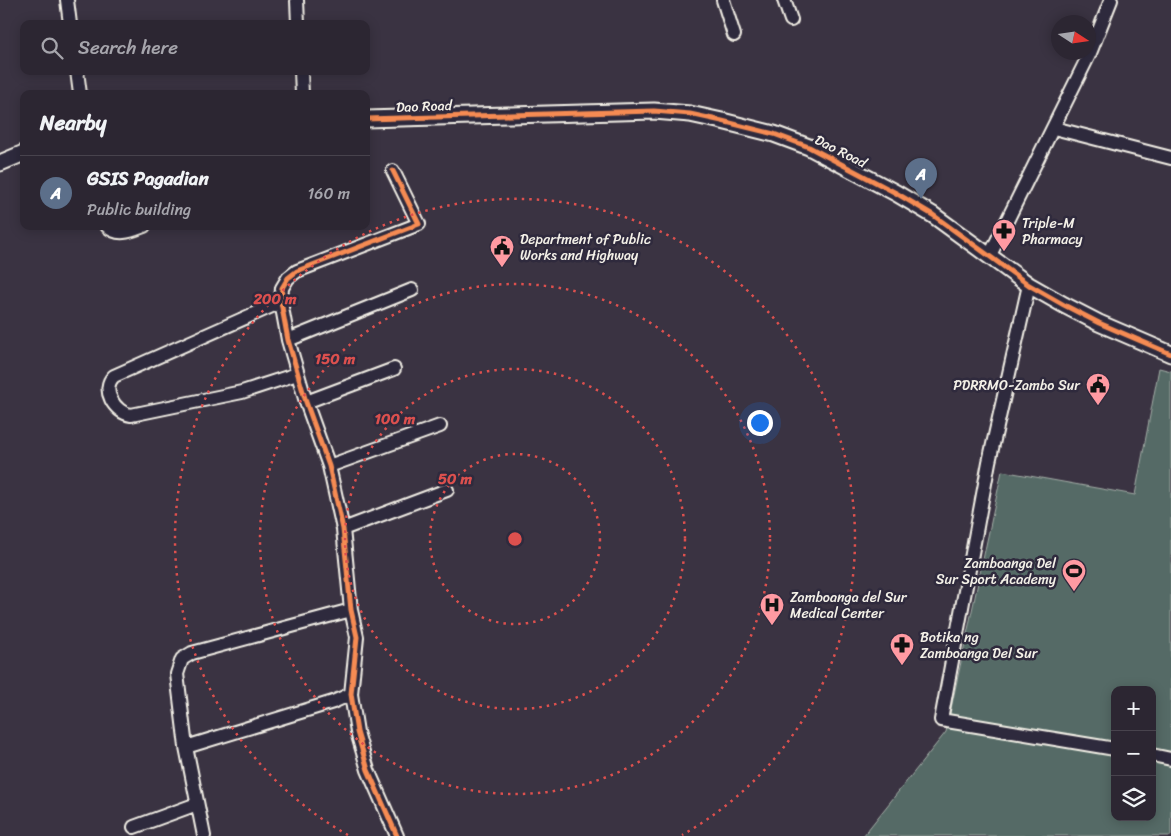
<!DOCTYPE html>
<meta charset="utf-8">
<style>
body{margin:0;font-family:Sriracha,sans-serif;background:#342e3a;color:#f1f3f6}
.controls{position:absolute;right:15px;bottom:15px;display:grid;overflow:hidden;border-radius:10px;box-shadow:0 2px 12px #0003}
.controls button{width:45px;height:45px;display:grid;place-items:center;padding:0;border:0;border-bottom:1px solid #48434d;background:#2c2632;color:#f1f3f6;font:25px sans-serif}
.compass{position:absolute;left:1051px;top:15px;width:45px;height:45px;border-radius:50%;background:#2c2632;box-shadow:0 2px 12px #0003;rotate:102deg}
.you{position:absolute;left:759px;top:422px;width:18px;height:18px;margin:-12px;border:4px solid #fff;border-radius:50%;background:#1a73e8;box-shadow:0 0 0 8px #1a73e833}
.badge{display:grid;place-items:center;width:32px;height:32px;border-radius:50%;background:#d93025;color:#fff;font-size:16px;font-weight:700}
.pin{position:absolute;translate:-50% -41px;filter:drop-shadow(0 1px 2px #0008)}
.pin::after{content:'';position:absolute;top:26px;width:18px;height:15px;background:inherit;clip-path:polygon(0 0,100% 0,50% 100%)}
.list{margin:0;padding:0;list-style:none}
h2{display:flex;justify-content:space-between;align-items:center;height:65px;margin:0;padding:0 20px;font-size:21px}
h2 small{font-size:16px;font-weight:400;color:#a6a5ac}
.list li{display:grid;grid-template-columns:32px 1fr auto;gap:15px;align-items:center;box-sizing:border-box;height:75px;padding:0 20px;border-top:1px solid #48434d}
.list b{display:block;font-size:19px;white-space:nowrap}
.list p{margin:0;font-size:16px;white-space:nowrap;color:#a6a5ac}
.list em{font-size:16px;font-style:normal;color:#a6a5ac}
.icon{flex:none;width:28px;height:28px;fill:none;stroke:currentColor;stroke-width:2;stroke-linecap:round;stroke-linejoin:round}
.map{position:relative;flex:none;width:1171px;height:836px;overflow:hidden}
.search{position:absolute;background:#2c2632;box-shadow:0 2px 12px #0003;left:20px;top:20px;width:350px;height:55px;display:flex;align-items:center;gap:12px;box-sizing:border-box;padding:0 18px;border-radius:10px;color:#a6a5ac;font-size:19px}
.panel{position:absolute;background:#2c2632;box-shadow:0 2px 12px #0003;left:20px;top:90px;width:350px;height:140px;border-radius:10px}
.map>svg:first-child{display:block}
.green{fill:#546b66;stroke:#a4aea7;fill-rule:evenodd}
.lines{fill:none;stroke-linecap:round;stroke-linejoin:round}
.minor-casing{stroke:#f4f1e8;stroke-width:16}
.tertiary-casing{stroke:#f4f1e8;stroke-width:19}
.minor{stroke:#2f2a3d;stroke-width:12}
.tertiary{stroke:#2f2a3d;stroke-width:15}
.cycleway-casing{stroke:#2f2a3d;stroke-width:8}
.cycleway{stroke:#f68b52;stroke-width:5}
.ring{fill:none;stroke:#dc504e;stroke-width:2.5;stroke-dasharray:2.5 5}
.labels{text-anchor:middle;stroke-width:5;stroke-linejoin:round;paint-order:stroke}
.street-label{font-size:14px;fill:#f4f1e8;stroke:#2f2a3d}
.poi-label{font-size:14px;fill:#f4f1e8;stroke:#2f2a3d;text-anchor:start}
.centre{fill:#dc504e;stroke:#2f2a3d;stroke-width:2.5}
.ring-label{font-size:15px;text-anchor:middle;font-weight:bold;fill:#dc504e;stroke:#2f2a3d;stroke-width:5;stroke-linejoin:round;paint-order:stroke}
</style>
<div class="map">
<svg width="1171" height="836" viewBox="0 0 1171 836">
<rect width="100%" height="100%" fill="#3a3342"/>
<filter id="ink" filterUnits="userSpaceOnUse"><feTurbulence type="fractalNoise" baseFrequency=".02" numOctaves="2"/><feDisplacementMap in="SourceGraphic" scale="10" xChannelSelector="R" yChannelSelector="G"/><feConvolveMatrix kernelMatrix="1 2 1 2 8 2 1 2 1" color-interpolation-filters="sRGB"/></filter>
<g filter="url(#ink)">
<path class="green" d="M1159 368 1171 371V836H863L946 732 1002 471 1135 495ZM1115 690H1152V817H1115Z"/>
<g class="lines">
<defs>
<path id="minor" d="M67 0 70 24
M297 0 298 24
M723 0 734 35
M784 0 791 20
M77 71 80 94
M301 71 302 94
M1054 128 1171 158
M393 171 419 224 297 271 288 278 282 288 281 302 288 340 306 402 329 466 343 529 351 610 357 637 351 694 357 732 368 770 397 836
M107 226C118 237 131 231 144 226
M989 257 1090 53 1111 0
M1029 285 989 462 941 720 1115 749
M281 302 114 376C100 389 115 413 131 415L242 392 297 374
M288 340 412 290
M306 402 394 369
M329 466 440 426
M343 529 447 490
M186 747 333 702 351 694
M1152 755 1171 759
M134 827 197 804
M204 836 186 747 177 674 182 659 192 653 351 610"/>
<path id="tertiary" d="M366 119 654 111 690 114 722 121 774 134 809 147 896 193 933 215 1029 285 1064 305 1099 323 1171 354
M0 163 24 153"/>
</defs>
<use href="#minor" class="minor-casing"/>
<use href="#tertiary" class="tertiary-casing"/>
<use href="#minor" class="minor"/>
<use href="#tertiary" class="tertiary"/>
<defs>
<path id="cycleway" d="M366 119 654 111 690 114 722 121 774 134 809 147 896 193 933 215 1029 285 1064 305 1099 323 1171 354
M393 171 419 224 297 271 288 278 282 288 281 302 288 340 306 402 329 466 343 529 351 610 357 637 351 694 357 732 368 770 397 836"/>
</defs>
<use href="#cycleway" class="cycleway-casing"/>
<use href="#cycleway" class="cycleway"/>
</g>
</g>
<g class="ring">
<circle cx="515" cy="539" r="85"/>
<circle cx="515" cy="539" r="170"/>
<circle cx="515" cy="539" r="255"/>
<path d="M348 835A340 340 0 1 1 682 835"/>
</g>
<defs>
<symbol id="pharmacy-pin" viewBox="-11 -11 22 30"><path d="M0 17L-7.5 6A9.5 9.5 0 1 1 7.5 6Z" fill="#ff9aa2" stroke="#2f2a3d"/><path d="M-2-6h4v4h4v4h-4v4h-4v-4h-4v-4h4Z" fill="#111"/></symbol>
<symbol id="civic-pin" viewBox="-11 -11 22 30"><path d="M0 17L-7.5 6A9.5 9.5 0 1 1 7.5 6Z" fill="#ff9aa2" stroke="#2f2a3d"/><path d="M-.6-6.5H3V-4.5H.6V-3L4-1V1h2V6H-6V1h2V-1L-.6-3ZM-1.2 2.5V6h2.4V2.5Z" fill="#111"/></symbol>
<symbol id="stadium-pin" viewBox="-11 -11 22 30"><path d="M0 17L-7.5 6A9.5 9.5 0 1 1 7.5 6Z" fill="#ff9aa2" stroke="#2f2a3d"/><path d="M0-5a6.5 5 0 1 0 0 10a6.5 5 0 1 0 0-10ZM-3.5-1.8h7v3.6h-7Z" fill="#111"/></symbol>
<symbol id="hospital-pin" viewBox="-11 -11 22 30"><path d="M0 17L-7.5 6A9.5 9.5 0 1 1 7.5 6Z" fill="#ff9aa2" stroke="#2f2a3d"/><path d="M-5-5h3v3.5h4V-5h3V5h-3V1.5h-4V5h-3Z" fill="#111"/></symbol>
</defs>
<g fill-rule="evenodd">
<use href="#pharmacy-pin" x="990" y="217" width="28" height="38"/>
<use href="#civic-pin" x="488" y="233" width="28" height="38"/>
<use href="#civic-pin" x="1084" y="371" width="28" height="38"/>
<use href="#stadium-pin" x="1060" y="557" width="28" height="38"/>
<use href="#hospital-pin" x="758" y="591" width="28" height="38"/>
<use href="#pharmacy-pin" x="888" y="631" width="28" height="38"/>
</g>
<g class="labels">
<g class="street-label">
<text transform="translate(424 106) rotate(-2)" y="5">Dao Road</text>
<text transform="translate(841 151) rotate(27)" y="5">Dao Road</text>
</g>
<g class="poi-label">
<text x="1022" y="228">Triple-M<tspan x="1022" dy="16">Pharmacy</tspan></text>
<text x="520" y="244">Department of Public<tspan x="520" dy="16">Works and Highway</tspan></text>
<text x="1080" y="390" text-anchor="end">PDRRMO-Zambo Sur</text>
<text x="1056" y="568" text-anchor="end">Zamboanga Del<tspan x="1056" dy="16">Sur Sport Academy</tspan></text>
<text x="790" y="602">Zamboanga del Sur<tspan x="790" dy="16">Medical Center</tspan></text>
<text x="920" y="642">Botika ng<tspan x="920" dy="16">Zamboanga Del Sur</tspan></text>
</g>
</g>
<circle cx="515" cy="539" r="8" class="centre"/>
<g class="ring-label">
<text x="275" y="304">200 m</text>
<text x="335" y="364">150 m</text>
<text x="395" y="424">100 m</text>
<text x="455" y="484">50 m</text>
</g>
</svg>
<div class="controls">
<button>+</button>
<button>−</button>
<button><svg class="icon" aria-label="layers" viewBox="0 0 24 24"><path d="M12 4l9 5-9 5-9-5zM3 14l9 5 9-5"/></svg></button>
</div>
<svg class="compass" viewBox="-18 -18 36 36"><path d="M0-13l5 13h-10z" fill="#e53935"/><path d="M0 13l5-13h-10z" fill="#a6a5ac"/></svg>
<div class="you"></div>
<div class="pin badge" style="left:921px;top:199px;background:#5c6f8a">A</div>
<div class="search"><svg class="icon" aria-label="search" viewBox="0 0 24 24"><circle cx="10" cy="10" r="6"/><path d="M15 15l6 6"/></svg>Search here</div>
<section class="panel">
<h2>Nearby<small></small></h2>
<ul class="list">
<li><span class="badge" style="background:#5c6f8a">A</span><div><b>GSIS Pagadian</b><p>Public building</p></div><em>160 m</em></li>
</ul>
</section>
</div>
